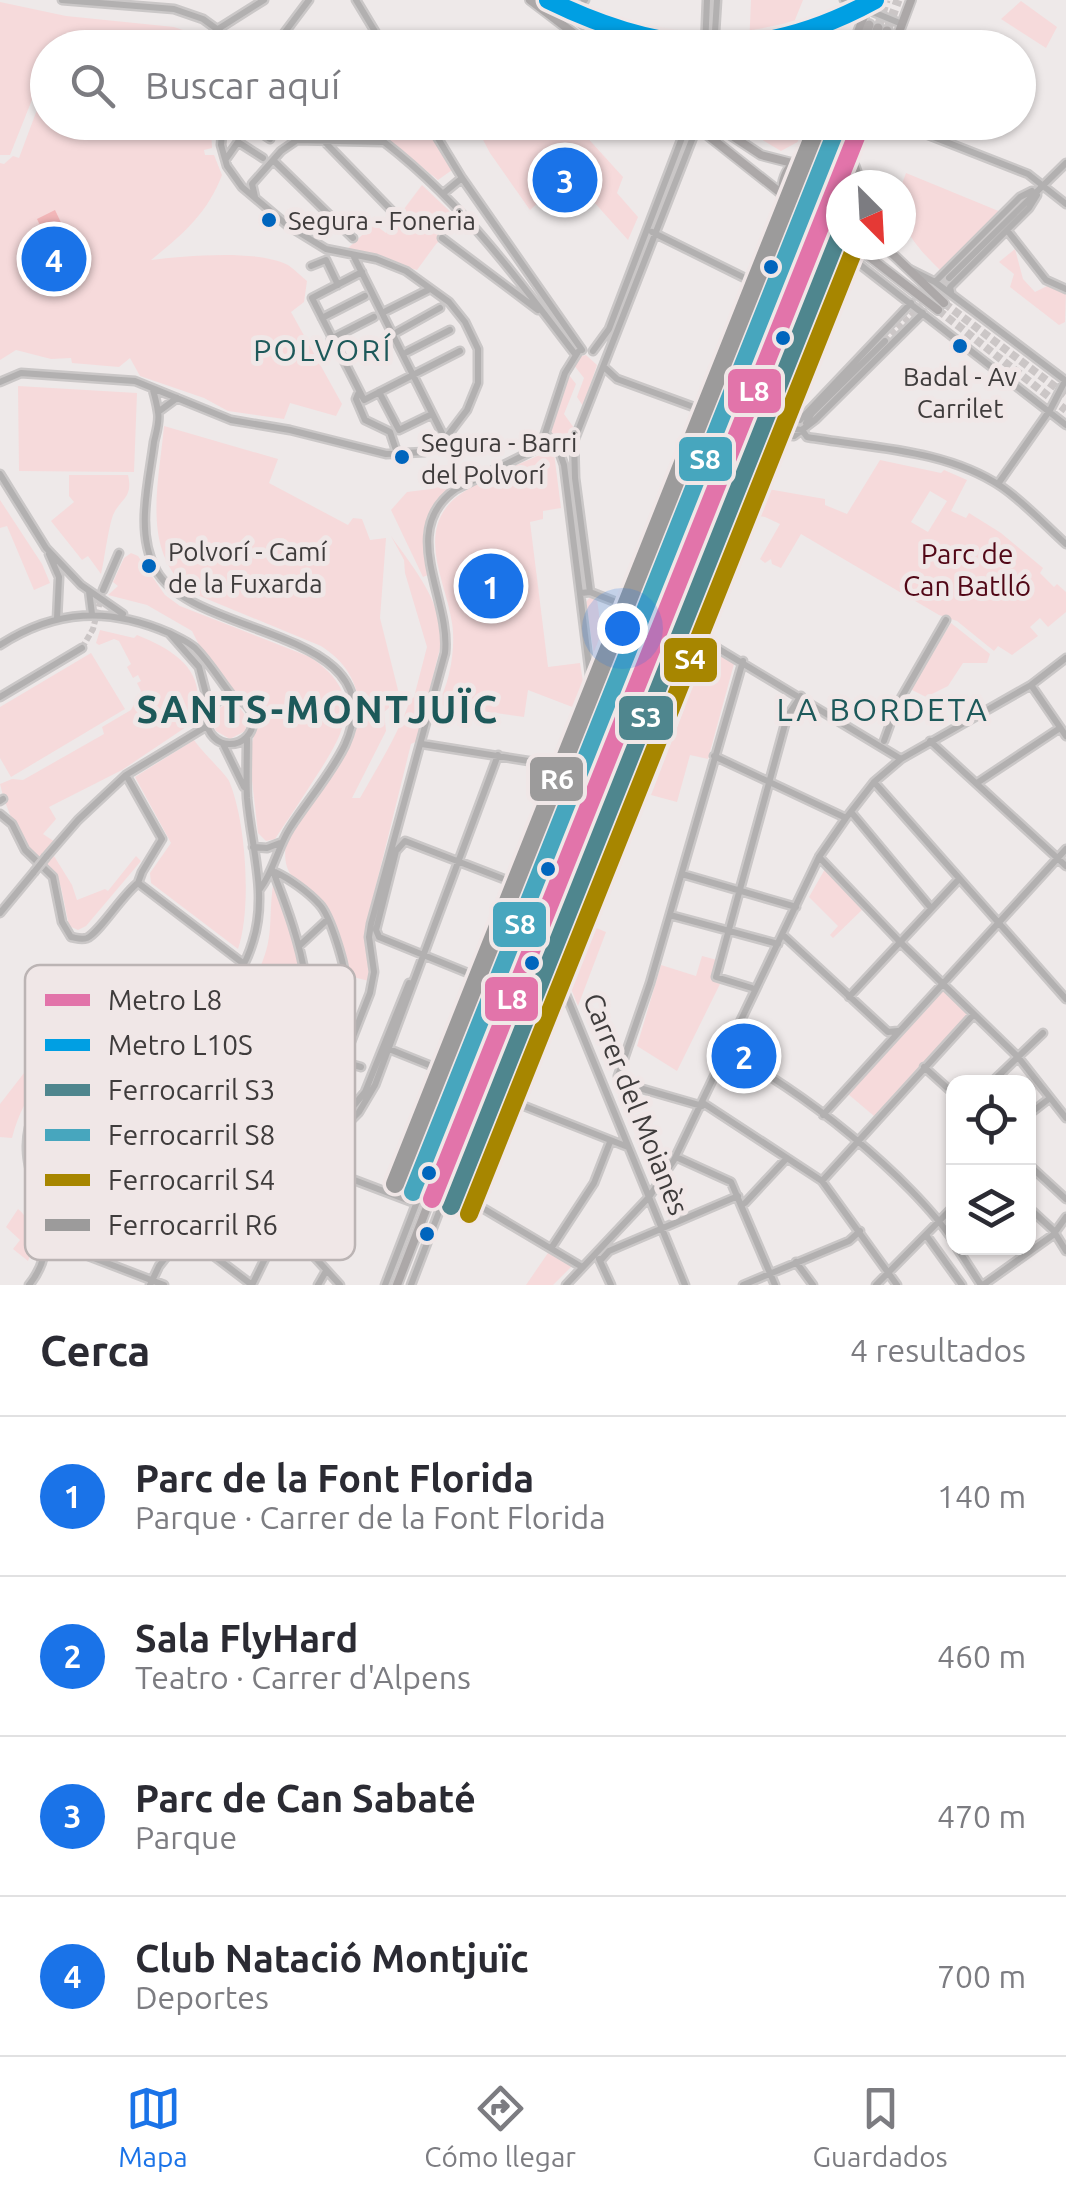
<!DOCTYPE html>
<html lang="es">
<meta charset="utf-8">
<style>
body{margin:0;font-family:Ubuntu,sans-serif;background:#f2f2f3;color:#2b2b33}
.controls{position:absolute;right:30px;bottom:30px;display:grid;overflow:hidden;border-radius:20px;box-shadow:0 2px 8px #0004}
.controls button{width:90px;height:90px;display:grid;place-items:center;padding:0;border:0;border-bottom:2px solid #e1e1e2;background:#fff;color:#2b2b33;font:50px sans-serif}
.compass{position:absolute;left:826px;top:170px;width:90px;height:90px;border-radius:50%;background:#fff;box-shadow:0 2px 8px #0004;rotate:156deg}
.you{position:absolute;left:622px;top:628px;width:35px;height:35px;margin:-25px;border:8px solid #fff;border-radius:50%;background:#1a73e8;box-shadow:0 0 0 15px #1a73e833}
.badge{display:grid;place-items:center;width:65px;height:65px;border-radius:50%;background:#1a73e8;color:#fff;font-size:32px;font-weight:700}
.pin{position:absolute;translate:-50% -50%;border:5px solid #fff;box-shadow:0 2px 10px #0006}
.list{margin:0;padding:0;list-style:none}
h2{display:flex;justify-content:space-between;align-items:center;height:130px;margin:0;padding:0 40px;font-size:42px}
h2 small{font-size:32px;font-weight:400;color:#7c7c81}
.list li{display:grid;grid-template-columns:65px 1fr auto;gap:30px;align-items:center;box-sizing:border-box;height:160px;padding:0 40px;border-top:2px solid #e1e1e2}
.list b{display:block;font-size:38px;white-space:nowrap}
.list p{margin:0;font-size:32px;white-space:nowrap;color:#7c7c81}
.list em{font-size:32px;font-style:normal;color:#7c7c81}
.icon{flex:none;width:55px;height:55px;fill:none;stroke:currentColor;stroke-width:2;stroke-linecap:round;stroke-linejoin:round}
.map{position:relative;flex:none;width:1066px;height:1285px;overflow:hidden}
.search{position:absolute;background:#fff;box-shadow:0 2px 8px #0004;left:30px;right:30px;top:30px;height:110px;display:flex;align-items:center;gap:25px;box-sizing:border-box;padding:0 35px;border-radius:55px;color:#7c7c81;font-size:38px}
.sheet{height:770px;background:#fff}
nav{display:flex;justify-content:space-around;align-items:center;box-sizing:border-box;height:140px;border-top:2px solid #e1e1e2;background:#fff;font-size:28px;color:#7c7c81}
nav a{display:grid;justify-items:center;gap:5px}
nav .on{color:#1a73e8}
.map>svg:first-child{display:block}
.green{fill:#f6dadb;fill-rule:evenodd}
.water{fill:#f3b7b9}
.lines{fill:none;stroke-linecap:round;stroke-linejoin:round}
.minor-tunnel{stroke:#cbc6c6;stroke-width:6;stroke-dasharray:6 3;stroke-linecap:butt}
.major-tunnel{stroke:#cbc6c6;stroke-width:8;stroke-dasharray:8 4;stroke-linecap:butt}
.highway-tunnel{stroke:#cbc6c6;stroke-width:9;stroke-dasharray:9 4.5;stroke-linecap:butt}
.minor-casing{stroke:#cac7c7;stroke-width:11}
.major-casing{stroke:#cac7c7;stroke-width:12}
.highway-casing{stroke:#cac7c7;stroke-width:14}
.minor{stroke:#b2b0b0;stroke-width:6}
.major{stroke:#aca8a8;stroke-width:8}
.highway{stroke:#b2aeae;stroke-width:9}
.minor-bridge-casing{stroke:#cac7c7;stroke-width:11;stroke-linecap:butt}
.minor-bridge{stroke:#b2b0b0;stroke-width:6}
.rail-1-casing{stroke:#f0e7e7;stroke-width:25}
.rail-2-casing{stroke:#f0e7e7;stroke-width:25}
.rail-3-casing{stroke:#f0e7e7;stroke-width:25}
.rail-4-casing{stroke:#f0e7e7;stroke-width:25}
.rail-1{stroke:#4f868e;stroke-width:18}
.rail-2{stroke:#47a6be;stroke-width:18}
.rail-3{stroke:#a78600;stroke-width:18}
.rail-4{stroke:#9c9b9b;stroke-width:18}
.metro-1-casing{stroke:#f0e7e7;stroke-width:25}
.metro-2-casing{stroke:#f0e7e7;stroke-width:25}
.metro-1{stroke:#e274aa;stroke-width:18}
.metro-2{stroke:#009fe3;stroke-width:18}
.bus-dot{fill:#0065bd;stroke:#f0e7e7;stroke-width:4}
.labels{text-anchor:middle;stroke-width:10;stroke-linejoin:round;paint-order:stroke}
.bus-label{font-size:26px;fill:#3f3c3c;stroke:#f0e7e7;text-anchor:start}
.park-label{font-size:28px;fill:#510716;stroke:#f0e7e7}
.street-label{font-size:28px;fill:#3f3c3c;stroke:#f0e7e7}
.neighbourhood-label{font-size:30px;letter-spacing:2.5px;fill:#1d595a;stroke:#f0e7e7}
.quarter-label{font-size:32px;letter-spacing:2.5px;fill:#1d595a;stroke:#f0e7e7}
.district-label{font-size:38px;font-weight:bold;letter-spacing:2.5px;fill:#1d595a;stroke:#f0e7e7}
.key{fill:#f0e7e7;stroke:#bbb4b4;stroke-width:2.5}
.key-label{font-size:28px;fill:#3f3c3c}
.line-badge{stroke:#f0e7e7;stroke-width:4}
.badge-label{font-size:28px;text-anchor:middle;font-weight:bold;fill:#fff}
</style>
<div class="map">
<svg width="1066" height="1285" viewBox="0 0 1066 1285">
<rect width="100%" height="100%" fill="#eee9e9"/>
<path class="green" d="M751 0H803L784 47H749Z
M1021 1 1057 27 1046 48 1001 19Z
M0 2 66 16 174 27 210 39 203 48 132 47 109 38 56 40 53 47 48 48 47 62 10 155H0Z
M47 83 48 122 206 123 211 131 212 148 204 150 205 155H214L222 175C208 213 181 236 151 260 183 256 258 249 288 265 294 269 301 276 307 281L304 302 291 312 342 404 336 416 290 403 284 419 228 411 204 398 140 376 130 358 119 367 72 363 71 358 51 359 16 350 0 360V163L4 164 13 156 19 158Z
M413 123H426L452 170 438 180 385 137Z
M474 123H574L623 177 617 193 638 217 628 240 584 191 560 183 530 210 490 153Z
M734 123H813L805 138 781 151Z
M817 158 837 162 847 173 849 185H841V204L827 212 807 208 795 190 799 170Z
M906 173 1001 212 941 271C912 243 888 215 906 173Z
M422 185 461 222 436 244 417 270 346 250 374 224 386 233Z
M1015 249 1023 279 1035 292 1049 285 1066 291 1065 322 1059 325 1010 287 1014 274 999 262Z
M586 355 597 365 583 406 577 397 584 378 573 364 578 357Z
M569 375 576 384 564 414 574 428 569 437 558 440 551 434 550 425Z
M18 386 137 393 134 472 19 471Z
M164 426 278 459 269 483 348 525 353 518 362 519 370 540 386 538 380 618 399 694 398 700 384 712 386 731 352 798H360C378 766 398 735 410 700L414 697 427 647 405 573 404 560 391 536C414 569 446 605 440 648L417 741 411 744 366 926 371 971 369 981 349 976C341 954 336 927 324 907 307 878 280 886 286 843L354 736C367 699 353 666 321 646L195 594C139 556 159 484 164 426Z
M550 450 554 453 561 508 543 511V519L530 522 548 667 580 663 588 713 528 690 524 717 437 705C450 684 456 647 452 623 446 581 416 534 454 499 478 479 522 464 550 450Z
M880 460 941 473 944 470 967 480 951 511 966 518 969 513 1001 533 1043 568 1040 573 1054 587 1057 584 1066 592V612L1048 627 1040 618 1030 627 1038 636 1012 655 998 646 994 651 957 621 939 615 801 534 781 568 772 564 771 559 765 563 760 559 780 524 765 517 743 514 735 525 720 516 734 483 825 499V505L847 514ZM930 491 947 501 928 532 911 522Z
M474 467 480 471C431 495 414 520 428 575L423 577 391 510 407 492 431 489Z
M69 475H128C134 500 118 499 112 518 107 536 105 556 101 574L88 556 82 560 51 521 74 502 69 496Z
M0 500 42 564 50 583 34 590 7 526 0 528Z
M131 553 138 556 165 595 180 606 310 657C367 695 345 732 315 778 302 799 288 819 275 839L266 841 258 833 249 754 259 717 252 703 226 684 202 651 192 631 147 605 108 595 118 586 113 582 124 558Z
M590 597 597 599 607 675 600 696 586 602Z
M951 623 990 654 987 663H963L948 686 926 697 910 689Z
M100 630 134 638 137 635C177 651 212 674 192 723L122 770 49 807 56 819 43 834 55 842 38 859C20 839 6 811 0 784L12 779 23 780 104 734 102 727 131 710 141 691 137 683 141 681 138 675 133 678 127 667 131 664 119 641 114 639 99 645 96 643Z
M669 648 704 662 708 648 734 664 708 759 690 755 677 802 651 795 685 707 666 699 669 690 688 698 695 681 662 668Z
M91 653 125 709 11 777 0 758V707Z
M227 704 238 705 248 719 245 731 230 739 216 731C210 719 214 709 227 704Z
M194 740C202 752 225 773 229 781 246 820 252 909 238 949L151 883 150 873 171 843 135 777Z
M54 856 72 885 77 900 105 889 108 891 136 856 141 861 86 926 78 930 69 926 61 887 46 864Z
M825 869 863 909 833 938 830 935 838 926 809 897Z
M273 885C290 918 330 1025 276 1038 258 1043 233 1032 215 1028L207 1032 167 1078 137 1077 72 1105 64 1121 60 1185C76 1211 87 1206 73 1241L62 1239C52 1203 33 1155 49 1119 67 1077 131 1072 167 1055 204 1038 238 1010 257 974 275 938 268 921 273 885Z
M577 920 606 932 578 1006 558 957 568 953 566 949Z
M702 956 721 961 715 982 720 984 677 1071 637 1046 661 965 696 976Z
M943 988 968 1014 874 1116 848 1094Z
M180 1002 177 1017C106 1063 40 1037 12 1138L0 1137V1104L38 1055 36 1049 43 1040 117 1035 137 1029Z
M18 1209C33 1221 36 1244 28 1261L13 1249 20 1240 6 1227Z
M550 1250 572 1266 553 1285H526Z"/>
<path class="water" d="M55 210 76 254 58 262 37 219Z"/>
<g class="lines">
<path class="minor-tunnel" d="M885 341 949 278
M82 648 93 629 103 590"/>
<path class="major-tunnel" d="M944 303 1066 395
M938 310 1066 410"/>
<path class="highway-tunnel" d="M878 28 886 0
M887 31 898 0
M798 239 836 137
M803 243 844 141"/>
<defs>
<path id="minor" d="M62 0 174 9 203 19 243 48
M356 0 385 48
M844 0 902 24
M573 15 585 0
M218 29 264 0
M273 48 309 0
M705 48 707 0
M714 48 717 0
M244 122 270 139
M286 122 303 133
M356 122C448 183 509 268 575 354
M428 122 462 178 582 350
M895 122 1028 174 1066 204
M323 140 392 211
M226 159 238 142 263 158
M273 160 353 238
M445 192 462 178
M255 197 252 184 281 151 297 140 382 142
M815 225 836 246 1066 425
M652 232 767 289
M1010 234 1046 280 1066 289
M442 238 538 310
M353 255 445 439
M311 266 326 260 338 285
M909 269 935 282 1066 381
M362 272 312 298 364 400 460 351
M949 278 1066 163
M935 282 1020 197 1032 191
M951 292 950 287 1029 208 1037 195
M386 311 428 290
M322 318 365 296
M397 332 440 308
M331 339 374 317
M593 351 609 329 688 122
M407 352 450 330
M604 367 617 379 721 417
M0 382 21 373 135 381 231 420 290 430 386 454 425 452 445 439 467 410 478 383V349L465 322 449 302 406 271 376 259 326 249 287 225 242 187 227 166 221 145 223 122
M153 390C155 397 157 405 158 412 160 421 156 433 154 442 149 482 135 533 156 570 193 639 398 627 345 745 331 774 308 800 290 828 277 848 275 869 260 889
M379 392 399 430 432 414
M358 394 356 399 365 420 390 432 396 450
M158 412 177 398
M800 420 911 303
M742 423 802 430 807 437C871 448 946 449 1002 487 1025 503 1045 525 1066 544
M806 423 812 413 885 341
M739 430 794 436 815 420 923 313
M546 434 554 444 565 445 574 441 697 127
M574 441 575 478 590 592
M557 445 564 465 592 691 601 715 627 726
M541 446 565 373 578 352
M0 474 46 548 81 585 123 614
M998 484 1050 410 1065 381
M49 554 59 577 57 619
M103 590 119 553
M89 591 92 614
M581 593 590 592 665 621 674 622 901 759
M170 634 199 667 210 709
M0 645C56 609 109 607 169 633 179 638 187 641 195 648 210 663 220 681 233 697
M1031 685 1066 736
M0 697 82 648
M207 721a23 23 0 1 1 46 0a23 23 0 1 1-46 0Z
M884 741 897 705 946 620
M930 741 1066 866
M223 744 244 787
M422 744 560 766 581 774
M714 756 846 818
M126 775 162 839 142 872 138 883
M874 782 1066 999
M977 783 1060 728
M0 801 3 799
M851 812 931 908
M0 814 12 824 25 850 53 877 62 922 71 937C77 938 81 940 87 938 99 933 123 894 138 883
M253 847 267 848 280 843
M46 857 78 820 126 775 207 726
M819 857 900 942 1018 1057 1066 1118
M682 874 796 907
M138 883 244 964
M0 913 34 872
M670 915 778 944
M783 935 888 1032 898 1031
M544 941 685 1285
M299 946 327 920
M500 986 379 937 376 930 396 851 405 841 535 891
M752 988 716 977 787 717 801 696
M849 997 959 879
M209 1035 256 1073
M389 1049 464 1079
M727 1053C796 1084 913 1179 954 1242
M343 1062 361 1067
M924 1067 954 1094
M618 1076 650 983 743 661
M618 1076 622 1083 702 1106
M992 1082 1043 1033
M486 1091 628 1147
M703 1103 822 1181 897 1285
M823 1115 1066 849
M1028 1115 1050 1098
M243 1133 250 1125 273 1124C296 1101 341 1018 345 986 348 971 330 915 319 904 308 892 290 879 275 872
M290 1140 343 1062 370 993 374 972 369 937 371 924 445 653C451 598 397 530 456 489L540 447 554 444
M146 1142 275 1236
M318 1153 359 1112 375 1085 498 755
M676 1157 731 1182 775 1285
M312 1164 415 1203
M1028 1164 1066 1199
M822 1181 974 1014
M118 1183 252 1285
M449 1188 582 1267
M745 1203 787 1158
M88 1204C81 1202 71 1198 66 1192 56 1179 64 1123 71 1109L137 1080H168L214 1032C234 1032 254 1044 274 1042 341 1034 286 907 273 871
M1028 1207 1053 1230 1066 1251
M282 1221 340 1285
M926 1235 962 1285
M47 1240 164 1285
M132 1242 214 1131
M552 1247 594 1183 610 1142
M957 1248 981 1285
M76 1250 88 1204 126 1155 155 1137 181 1131 260 1134 290 1140 311 1147 318 1153
M599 1259 611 1285
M600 1261 609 1251 738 1196
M796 1262 813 1285
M29 1285C76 1227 4 1175 35 1111 58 1065 108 1064 151 1047 196 1030 239 989 253 941 268 894 251 846 247 798 246 778 247 758 247 738
M150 1285 159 1266 216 1193
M252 1285 321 1145 365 1092 409 983
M318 1285 326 1271
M385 1285 675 531
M411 1285 693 549
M566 1285 649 1197 674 1160 819 857 846 818 874 782 901 759 1031 685 1066 658
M743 1285 849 1241 860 1231
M876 1285 954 1206
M983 1285 1053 1235 1066 1217"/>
<path id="major" d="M530 0 593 48
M552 0 614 48
M852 48 870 0
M893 48 911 0
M691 122 787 198
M711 122 761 155 792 163
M808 151 823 122
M852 162 865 122
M841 235C827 228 811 225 798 215 743 170 853 108 859 185
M854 245 938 310
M883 245 944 303
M730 389 789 233 793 210
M673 567C667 540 713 434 726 402
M522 929 544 941
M500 986 524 994
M464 1079 486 1091
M397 1285 674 568 684 559 700 528 815 247 840 219"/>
<path id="highway" d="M861 48 869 25
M870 48 878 28
M880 48 887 31
M836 137 842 122
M844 141 851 122
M818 148 832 122
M751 398 756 376
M725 404 734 387
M684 548 803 243
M674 568 684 530 798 239"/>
</defs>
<use href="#minor" class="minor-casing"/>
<use href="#major" class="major-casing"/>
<use href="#highway" class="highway-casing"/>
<use href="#minor" class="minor"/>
<use href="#major" class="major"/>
<use href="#highway" class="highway"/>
<defs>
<path id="minor-bridge" d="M724 418 737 422
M34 872 46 857"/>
</defs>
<use href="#minor-bridge" class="minor-bridge-casing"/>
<use href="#minor-bridge" class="minor-bridge"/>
<defs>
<path id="rail-1" d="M451 1206 841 229"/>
<path id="rail-2" d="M413 1192 840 122"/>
<path id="rail-3" d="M469 1214 856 245"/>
<path id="rail-4" d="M395 1184 819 122"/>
</defs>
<use href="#rail-1" class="rail-1-casing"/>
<use href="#rail-2" class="rail-2-casing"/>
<use href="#rail-3" class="rail-3-casing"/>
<use href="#rail-4" class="rail-4-casing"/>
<use href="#rail-1" class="rail-1"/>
<use href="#rail-2" class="rail-2"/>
<use href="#rail-3" class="rail-3"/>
<use href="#rail-4" class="rail-4"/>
<defs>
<path id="metro-1" d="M432 1199 862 122"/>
<path id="metro-2" d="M548 0C664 57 760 63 875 0"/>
</defs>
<use href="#metro-1" class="metro-1-casing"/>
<use href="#metro-2" class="metro-2-casing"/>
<use href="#metro-1" class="metro-1"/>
<use href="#metro-2" class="metro-2"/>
</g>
<g class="bus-dot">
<circle cx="269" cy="220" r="9"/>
<circle cx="771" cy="267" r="9"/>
<circle cx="783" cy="338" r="9"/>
<circle cx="960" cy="346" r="9"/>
<circle cx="402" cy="457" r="9"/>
<circle cx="149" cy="566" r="9"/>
<circle cx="548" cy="869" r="9"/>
<circle cx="532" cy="963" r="9"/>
<circle cx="429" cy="1173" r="9"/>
<circle cx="427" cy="1234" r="9"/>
</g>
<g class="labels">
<g class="bus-label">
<text x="288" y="230">Segura - Foneria</text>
<text x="960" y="386" text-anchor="middle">Badal - Av<tspan x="960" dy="32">Carrilet</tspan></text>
<text x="421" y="452">Segura - Barri<tspan x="421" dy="32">del Polvorí</tspan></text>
<text x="168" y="561">Polvorí - Camí<tspan x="168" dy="32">de la Fuxarda</tspan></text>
</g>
<g class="park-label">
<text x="967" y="564">Parc de<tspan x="967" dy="32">Can Batlló</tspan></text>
</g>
<g class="street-label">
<text transform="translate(636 1104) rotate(68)" y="10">Carrer del Moianès</text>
</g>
<g class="neighbourhood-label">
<text x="323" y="361">POLVORÍ</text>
</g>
<g class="quarter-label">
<text x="883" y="721">LA BORDETA</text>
</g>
<g class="district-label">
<text x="318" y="723">SANTS-MONTJUÏC</text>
</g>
</g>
<rect x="25" y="965" width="330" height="295" rx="15" class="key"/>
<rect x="45" y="994" width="45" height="12" fill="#e274aa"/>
<rect x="45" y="1039" width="45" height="12" fill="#009fe3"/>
<rect x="45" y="1084" width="45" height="12" fill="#4f868e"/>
<rect x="45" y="1129" width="45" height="12" fill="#47a6be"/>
<rect x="45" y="1174" width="45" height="12" fill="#a78600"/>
<rect x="45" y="1219" width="45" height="12" fill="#9c9b9b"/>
<g class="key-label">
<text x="108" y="1010">Metro L8</text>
<text x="108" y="1055">Metro L10S</text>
<text x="108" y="1100">Ferrocarril S3</text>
<text x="108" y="1145">Ferrocarril S8</text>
<text x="108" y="1190">Ferrocarril S4</text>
<text x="108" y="1235">Ferrocarril R6</text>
</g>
<g class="line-badge">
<rect x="726" y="367" width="57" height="48" rx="10" fill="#e274aa"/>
<rect x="677" y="435" width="57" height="48" rx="10" fill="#47a6be"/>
<rect x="662" y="636" width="57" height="48" rx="10" fill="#a78600"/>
<rect x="617" y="694" width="58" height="48" rx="10" fill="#4f868e"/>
<rect x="528" y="755" width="57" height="48" rx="10" fill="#9c9b9b"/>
<rect x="491" y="900" width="57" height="49" rx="10" fill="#47a6be"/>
<rect x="483" y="975" width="57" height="48" rx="10" fill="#e274aa"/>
</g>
<g class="badge-label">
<text x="754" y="401">L8</text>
<text x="705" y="469">S8</text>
<text x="690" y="669">S4</text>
<text x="646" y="727">S3</text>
<text x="557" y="789">R6</text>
<text x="520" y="934">S8</text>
<text x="512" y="1009">L8</text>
</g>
</svg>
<div class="controls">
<button><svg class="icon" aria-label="locate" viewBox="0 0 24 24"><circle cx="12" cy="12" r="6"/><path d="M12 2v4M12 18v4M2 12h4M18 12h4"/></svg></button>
<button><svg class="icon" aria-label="layers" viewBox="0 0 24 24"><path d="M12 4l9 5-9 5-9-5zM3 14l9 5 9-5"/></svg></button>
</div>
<svg class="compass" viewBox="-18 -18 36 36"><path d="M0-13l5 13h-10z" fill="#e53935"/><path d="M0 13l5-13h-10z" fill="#7c7c81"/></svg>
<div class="you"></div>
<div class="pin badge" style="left:491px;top:586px">1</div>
<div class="pin badge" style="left:744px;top:1056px">2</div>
<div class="pin badge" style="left:565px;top:180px">3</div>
<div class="pin badge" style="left:54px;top:259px">4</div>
<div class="search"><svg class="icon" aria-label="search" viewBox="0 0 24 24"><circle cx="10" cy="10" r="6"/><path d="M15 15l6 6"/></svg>Buscar aquí</div>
</div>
<section class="sheet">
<h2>Cerca<small>4 resultados</small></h2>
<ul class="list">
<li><span class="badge">1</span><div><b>Parc de la Font Florida</b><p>Parque · Carrer de la Font Florida</p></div><em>140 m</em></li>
<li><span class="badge">2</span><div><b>Sala FlyHard</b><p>Teatro · Carrer d'Alpens</p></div><em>460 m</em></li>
<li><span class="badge">3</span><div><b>Parc de Can Sabaté</b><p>Parque</p></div><em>470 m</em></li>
<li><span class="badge">4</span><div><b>Club Natació Montjuïc</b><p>Deportes</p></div><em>700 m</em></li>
</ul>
</section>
<nav>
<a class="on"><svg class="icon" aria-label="map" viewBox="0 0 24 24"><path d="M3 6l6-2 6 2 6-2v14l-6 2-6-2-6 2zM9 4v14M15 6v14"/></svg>Mapa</a>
<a><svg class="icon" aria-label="directions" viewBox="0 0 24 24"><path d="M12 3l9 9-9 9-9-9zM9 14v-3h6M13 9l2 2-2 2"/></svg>Cómo llegar</a>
<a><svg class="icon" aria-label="saved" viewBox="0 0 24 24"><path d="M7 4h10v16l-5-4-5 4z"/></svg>Guardados</a>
</nav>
